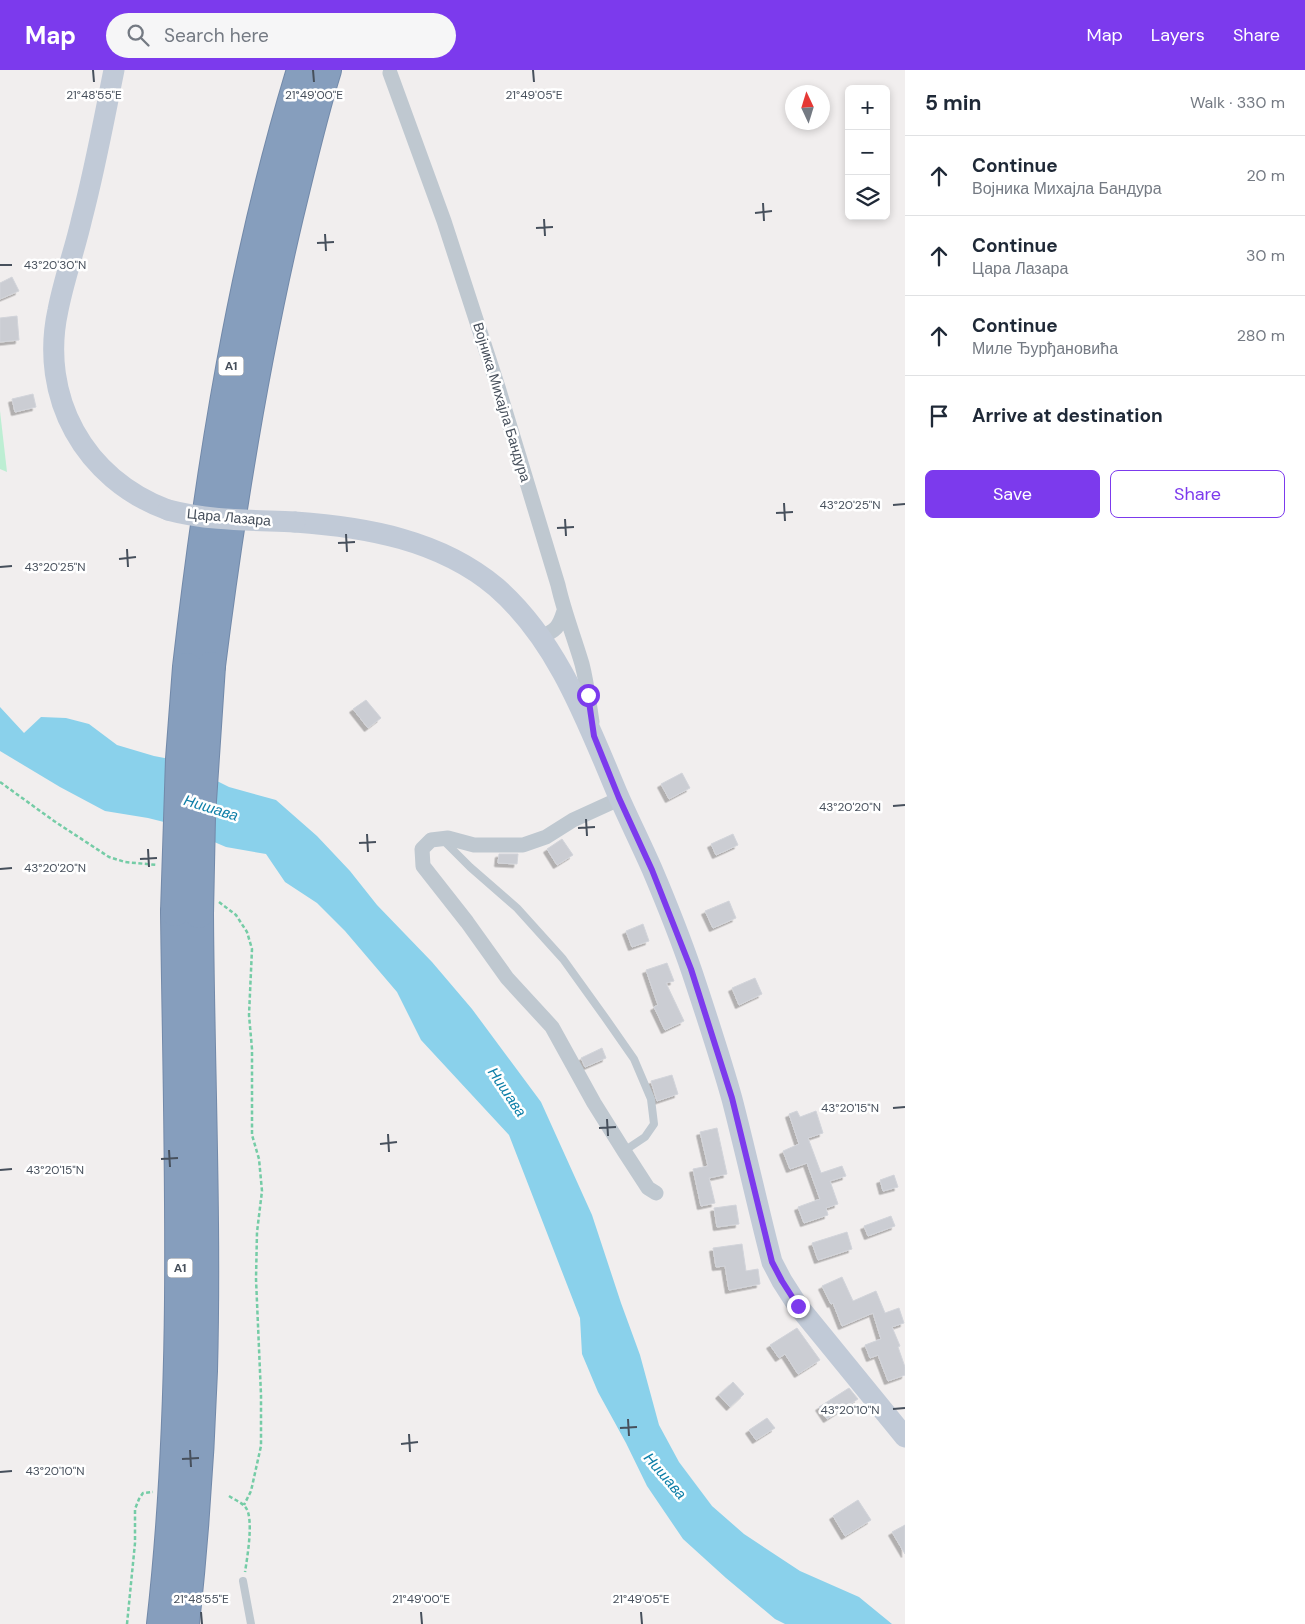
<!DOCTYPE html>
<meta charset="utf-8">
<style>
body{margin:0;font-family:"DM Sans",sans-serif;background:#f6f6f7;color:#1f2937}
.controls{position:absolute;right:15px;top:15px;display:grid;overflow:hidden;border-radius:8px;box-shadow:0 2px 8px #0003}
.controls button{width:45px;height:45px;display:grid;place-items:center;padding:0;border:0;border-bottom:1px solid #e0e1e3;background:#fff;color:#1f2937;font:25px sans-serif}
.compass{position:absolute;left:785px;top:15px;width:45px;height:45px;border-radius:50%;background:#fff;box-shadow:0 2px 8px #0003;rotate:356deg}
.stop{position:absolute;width:15px;height:15px;margin:-11px;border:4px solid #7c3aed;border-radius:50%;background:#fff}
.stop.end{background:#7c3aed;border-color:#fff;box-shadow:0 1px 5px #0008}
.list{margin:0;padding:0;list-style:none}
h2{display:flex;justify-content:space-between;align-items:center;height:65px;margin:0;padding:0 20px;font-size:21px}
h2 small{font-size:16px;font-weight:400;color:#747a83}
.list li{display:grid;grid-template-columns:32px 1fr auto;gap:15px;align-items:center;box-sizing:border-box;height:80px;padding:0 20px;border-top:1px solid #e0e1e3}
.list b{display:block;font-size:19px;white-space:nowrap}
.list p{margin:0;font-size:16px;white-space:nowrap;color:#747a83}
.list em{font-size:16px;font-style:normal;color:#747a83}
.actions{display:flex;gap:10px;padding:15px 20px}
.actions a{flex:1;padding:11px 0;border:1px solid #7c3aed;border-radius:8px;text-align:center;font-size:18px;color:#7c3aed}
.actions .main{background:#7c3aed;color:#fff}
.icon{flex:none;width:28px;height:28px;fill:none;stroke:currentColor;stroke-width:2;stroke-linecap:round;stroke-linejoin:round}
.map{position:relative;flex:none;width:905px;height:1554px;overflow:hidden}
header{display:flex;align-items:center;gap:30px;box-sizing:border-box;height:70px;padding:0 25px;background:#7c3aed;color:#fff}
header strong{font-size:24px}
nav{display:flex;gap:28px;margin-inline-start:auto;font-size:18px}
.search{width:350px;height:45px;background:#f6f6f7;display:flex;align-items:center;gap:12px;box-sizing:border-box;padding:0 18px;border-radius:28px;color:#747a83;font-size:19px}
main{display:flex}
aside{flex:1;background:#fff}
.map>svg:first-child{display:block}
.green{fill:#bdeed3}
.water{fill:#8ad1eb}
.building{fill:#cbcdd3;stroke:#d2d4da;filter:url(#shadow)}
.lines{fill:none;stroke-linecap:round;stroke-linejoin:round}
.highway-casing{stroke:#7289a9;stroke-width:30}
.path{stroke:#75cca6;stroke-width:2.5;stroke-dasharray:4 2.5;stroke-linecap:butt}
.lane{stroke:#bfc8d0;stroke-width:8}
.street{stroke:#bfc8d0;stroke-width:15}
.secondary{stroke:#c1cad7;stroke-width:21}
.highway{stroke:#869ebd;stroke-width:28}
.highway-bridge-casing{stroke:#7289a9;stroke-width:30;stroke-linecap:butt}
.secondary-bridge{stroke:#c1cad7;stroke-width:21}
.highway-bridge{stroke:#869ebd;stroke-width:28}
.route{stroke:#7c3aed;stroke-width:6}
.ticks{fill:none;stroke:#47505c;stroke-width:2}
.labels{text-anchor:middle;stroke-width:5;stroke-linejoin:round;paint-order:stroke}
.shield{fill:#fff;stroke:#7e848d;stroke-width:1}
.shield-label{font-size:12px;font-weight:bold;fill:#47505c}
.street-label{font-size:14px;fill:#47505c;stroke:#fff}
.water-label{font-size:15px;font-style:italic;fill:#0e7fa8;stroke:#fff}
.ticks-label{font-size:12px;text-anchor:middle;fill:#47505c;stroke:#fff;stroke-width:5;stroke-linejoin:round;paint-order:stroke}
</style>
<header>
<strong>Map</strong>
<div class="search"><svg class="icon" aria-label="search" viewBox="0 0 24 24"><circle cx="10" cy="10" r="6"/><path d="M15 15l6 6"/></svg>Search here</div>
<nav><a>Map</a><a>Layers</a><a>Share</a></nav>
</header>
<main>
<div class="map">
<svg width="905" height="1554" viewBox="0 0 905 1554">
<defs>
<filter id="shadow"><feDropShadow dx="-3.5" dy="3.5" stdDeviation="0" flood-color="#0004"/></filter>
</defs>
<rect width="100%" height="100%" fill="#f1eeee"/>
<path class="green" d="M0 341 7 402 0 399Z"/>
<path class="water" d="M0 637 24 663 41 647 66 648 89 654 117 675 154 686 175 690 229 717 276 730 317 766 350 801 377 835 432 892 472 939 541 1032 592 1145 621 1233 640 1285 659 1355 679 1392 712 1436 744 1464 800 1501 859 1527 892 1554H785L775 1549 726 1508 683 1469 647 1416 626 1373 598 1322 582 1284 580 1248 509 1065 421 970 397 922 345 861 317 833 285 812 266 784 226 777 172 754 148 748 105 741 60 717 0 681Z"/>
<path class="building" d="M12 207 19 221 0 229V213Z
M17 246 19 270 0 272V248Z
M33 324 36 337 15 342 12 329Z
M366 630 381 648 368 658 353 639Z
M682 703 690 718 669 729 661 714Z
M733 764 738 775 716 785 711 774Z
M562 769 573 785 557 795 547 779Z
M499 784H518L517 794 498 793Z
M729 831 736 848 713 858 705 841Z
M643 854 649 871 632 877 626 861Z
M667 893 674 911 666 913 684 951 665 960 654 937 658 935 646 900Z
M755 908 762 924 739 935 732 918Z
M602 978 606 988 585 997 581 988Z
M672 1005 678 1024 657 1031 651 1011Z
M797 1041 800 1047 816 1041 823 1063 808 1068 821 1103 842 1096 846 1106 830 1111 838 1134 826 1138 828 1145 804 1153 798 1137 820 1129 807 1093 790 1099 783 1081 799 1074 789 1044Z
M717 1058 727 1104 709 1108 715 1133 701 1136 693 1099 708 1096 700 1062Z
M894 1105 898 1117 883 1121 880 1110Z
M736 1135 739 1154 717 1157 714 1138Z
M891 1146 895 1156 868 1166 864 1156Z
M847 1162 852 1179 818 1190 812 1173Z
M742 1174 746 1201 758 1199 760 1214 729 1220 725 1196 716 1197 713 1178Z
M842 1207 853 1231 876 1221 885 1243 899 1238 904 1253 892 1257 900 1276 898 1277 905 1297V1305L888 1311 878 1285 870 1288 865 1275 881 1269 873 1243 842 1256 833 1233 831 1234 822 1216Z
M797 1258 820 1290 798 1304 785 1284 779 1288 770 1275Z
M733 1312 744 1324 730 1337 719 1325Z
M849 1318 858 1329 827 1349 819 1337Z
M767 1348 775 1358 756 1370 749 1360Z
M858 1430 871 1450 845 1466 833 1446Z
M905 1455V1484L892 1462Z"/>
<g class="lines">
<defs>
<path id="highway" d="M211 596C230 445 254 294 289 146 301 97 312 48 327 0
M187 597C210 396 242 194 301 0
M161 1554C188 1317 178 1080 175 842
M185 1554C194 1470 200 1386 203 1301 207 1149 200 996 199 844"/>
</defs>
<use href="#highway" class="highway-casing"/>
<path class="path" d="M0 712 54 751 109 787 125 792 157 795
M219 832 236 845 247 862 252 879 249 945 252 979V1065L259 1089 262 1121 257 1162 256 1209 261 1325V1376L251 1421 244 1435
M229 1426C235 1430 243 1433 246 1438 254 1449 247 1489 245 1502
M127 1554 135 1473V1439L139 1429 143 1423 153 1422"/>
<path class="lane" d="M443 770 470 797 517 838 563 889 604 946 634 989 651 1029 654 1054 645 1067 624 1081
M243 1511 251 1554"/>
<path class="street" d="M390 3 444 151 498 317 558 515C564 542 574 567 582 594 587 613 589 633 592 652
M540 567C556 561 559 557 564 541
M619 729 573 750 546 767 523 775H474L448 768 431 770 422 779 423 796 467 852 507 908 552 957 594 1033 624 1081 648 1118 656 1123"/>
<path class="secondary" d="M114 0C104 49 95 99 82 148 75 179 64 209 58 240 39 327 84 409 168 440
M295 452C366 457 440 470 496 517 558 571 587 652 618 725 629 750 641 774 652 799 666 832 680 867 692 902 706 944 720 986 732 1029 746 1083 758 1138 772 1192L782 1211 798 1236 905 1367"/>
<use href="#highway" class="highway"/>
<defs>
<path id="highway-bridge" d="M175 842 180 689 187 597
M199 844 201 746 211 596"/>
</defs>
<use href="#highway-bridge" class="highway-bridge-casing"/>
<path class="secondary-bridge" d="M168 440C209 451 252 450 295 452"/>
<use href="#highway-bridge" class="highway-bridge"/>
</g>
<g class="lines">
<path class="route" d="M588 625 594 666 619 728 652 800 691 899 732 1028 772 1192 782 1211 798 1236"/>
</g>
<path class="ticks" d="M93 0 94 12M313 0 314 12M533 0 534 12M763 133 764 151M755 143 772 141M544 149 545 166M536 158 553 157M325 164 326 181M317 173 334 172M0 195H12M784 433 785 451M893 435 905 434M776 443 793 442M565 449 566 466M557 458 574 457M346 464 347 482M338 473 355 472M127 479 128 497M119 489 136 487M0 497 12 496M893 736 905 735M586 749 587 766M578 758 595 757M367 764 368 782M359 773 376 772M148 779 149 797M140 789 157 788M0 799 12 798M893 1038 905 1037M607 1049 608 1066M599 1058 616 1057M388 1064 389 1082M380 1074 397 1072M169 1080 170 1097M161 1089 178 1088M0 1100 12 1099M893 1339 905 1338M628 1349 629 1366M620 1358 637 1357M409 1364 410 1382M401 1374 418 1372M190 1380 191 1397M182 1389 199 1388M0 1402 12 1401M201 1542 202 1554M421 1542 422 1554M641 1542 642 1554"/>
<g class="labels">
<g class="shield">
<rect x="218.5" y="286.5" width="25" height="19" rx="4"/>
<rect x="167.5" y="1188.5" width="25" height="19" rx="4"/>
</g>
<g class="shield-label">
<text x="231" y="300">A1</text>
<text x="180" y="1202">A1</text>
</g>
<g class="street-label">
<text transform="translate(502 332) rotate(73)" y="5">Војника Михајла Бандура</text>
<text transform="translate(229 447) rotate(5)" y="5">Цара Лазара</text>
</g>
<g class="water-label">
<text transform="translate(211 738) rotate(17)" y="5">Нишава</text>
<text transform="translate(507 1022) rotate(56)" y="5">Нишава</text>
<text transform="translate(665 1406) rotate(49)" y="5">Нишава</text>
</g>
</g>
<g class="ticks-label">
<text x="94" y="29">21°48'55"E</text>
<text x="314" y="29">21°49'00"E</text>
<text x="534" y="29">21°49'05"E</text>
<text x="55" y="199">43°20'30"N</text>
<text x="850" y="439">43°20'25"N</text>
<text x="55" y="501">43°20'25"N</text>
<text x="850" y="741">43°20'20"N</text>
<text x="55" y="802">43°20'20"N</text>
<text x="850" y="1042">43°20'15"N</text>
<text x="55" y="1104">43°20'15"N</text>
<text x="850" y="1344">43°20'10"N</text>
<text x="55" y="1405">43°20'10"N</text>
<text x="201" y="1533">21°48'55"E</text>
<text x="421" y="1533">21°49'00"E</text>
<text x="641" y="1533">21°49'05"E</text>
</g>
</svg>
<div class="controls">
<button>+</button>
<button>−</button>
<button><svg class="icon" aria-label="layers" viewBox="0 0 24 24"><path d="M12 4l9 5-9 5-9-5zM3 14l9 5 9-5"/></svg></button>
</div>
<svg class="compass" viewBox="-18 -18 36 36"><path d="M0-13l5 13h-10z" fill="#e53935"/><path d="M0 13l5-13h-10z" fill="#747a83"/></svg>
<div class="stop" style="left:588px;top:625px"></div>
<div class="stop end" style="left:798px;top:1236px"></div>
</div>
<aside>
<h2>5 min<small>Walk · 330 m</small></h2>
<ul class="list">
<li><svg class="icon" aria-label="ahead" viewBox="0 0 24 24"><path d="M12 20V5M6 11l6-6 6 6"/></svg><div><b>Continue</b><p>Војника Михајла Бандура</p></div><em>20 m</em></li>
<li><svg class="icon" aria-label="ahead" viewBox="0 0 24 24"><path d="M12 20V5M6 11l6-6 6 6"/></svg><div><b>Continue</b><p>Цара Лазара</p></div><em>30 m</em></li>
<li><svg class="icon" aria-label="ahead" viewBox="0 0 24 24"><path d="M12 20V5M6 11l6-6 6 6"/></svg><div><b>Continue</b><p>Миле Ђурђановића</p></div><em>280 m</em></li>
<li><svg class="icon" aria-label="arrive" viewBox="0 0 24 24"><path d="M6 21V4h12l-3 4 3 4H6"/></svg><div><b>Arrive at destination</b></div></li>
</ul>
<div class="actions"><a class="main">Save</a><a>Share</a></div>
</aside>
</main>
